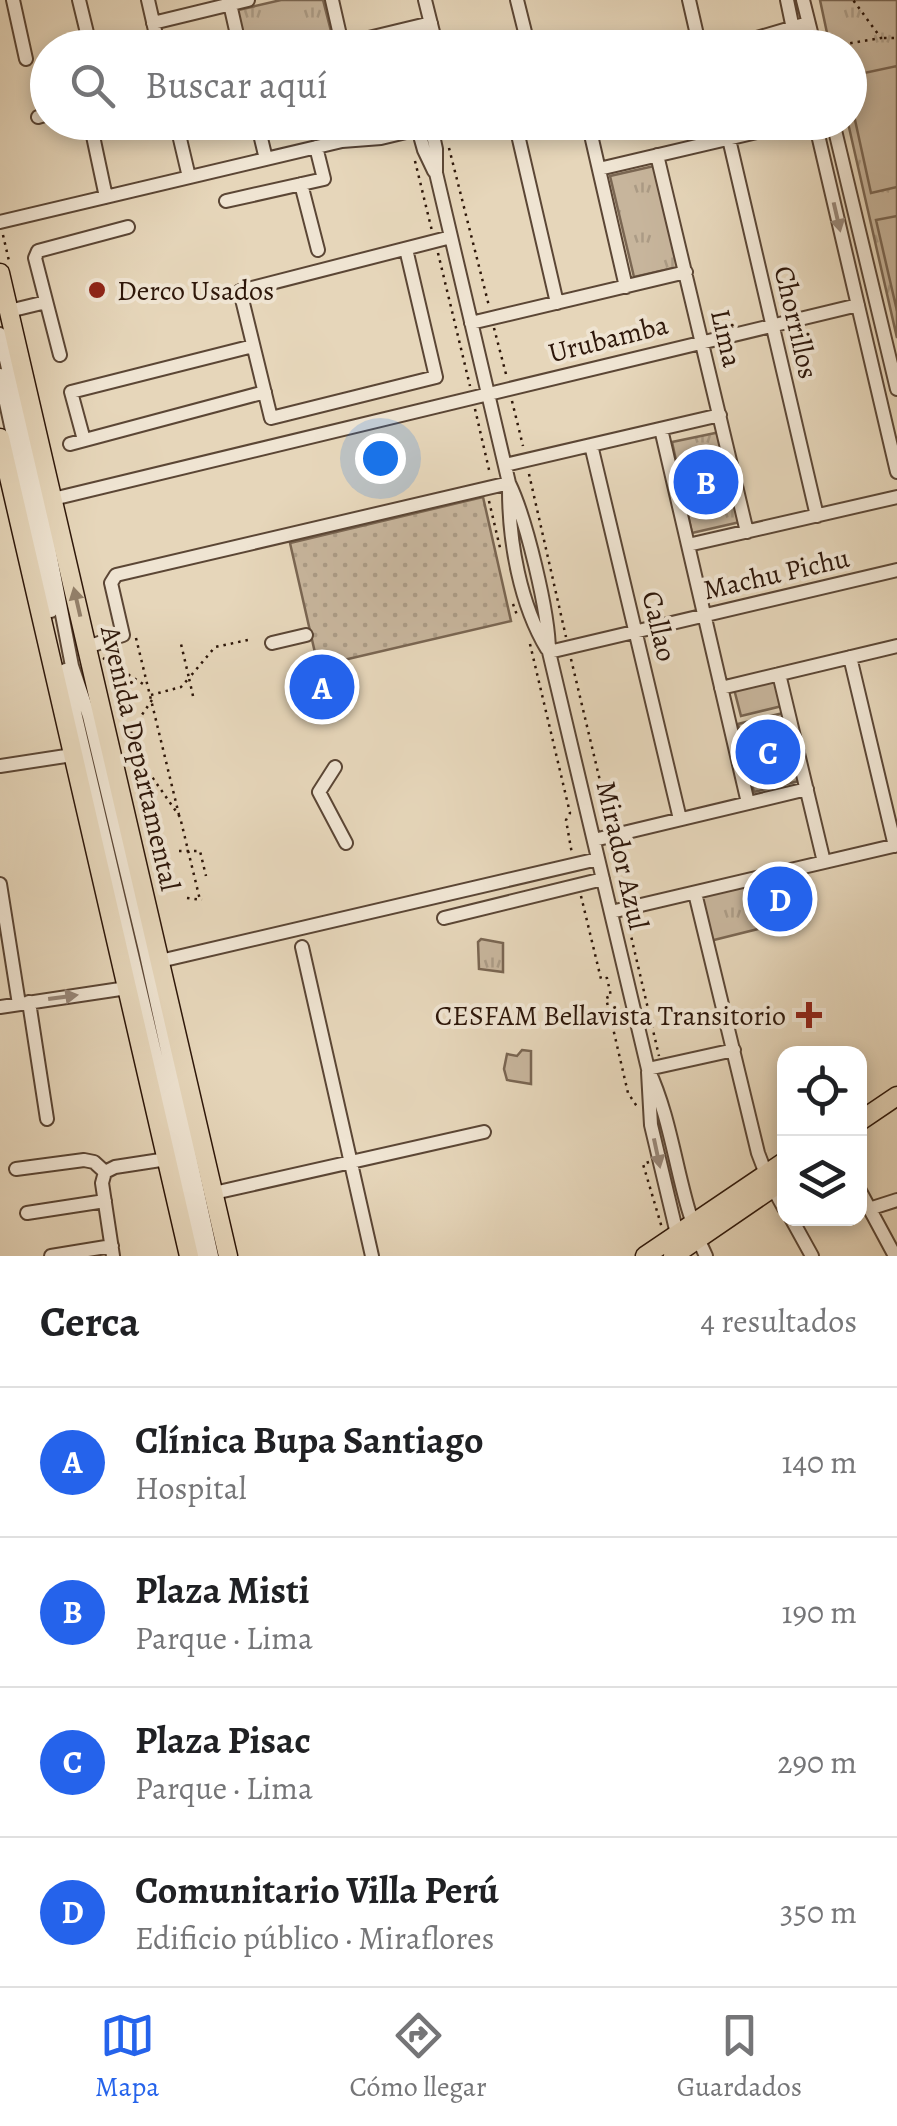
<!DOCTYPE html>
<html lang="es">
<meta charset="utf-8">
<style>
body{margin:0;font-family:Alegreya,serif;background:#f6f6f6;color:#202124}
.controls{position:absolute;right:30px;bottom:30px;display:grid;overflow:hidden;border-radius:20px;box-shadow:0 5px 15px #0003}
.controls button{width:90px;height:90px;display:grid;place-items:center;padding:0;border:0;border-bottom:2px solid #e0e0e0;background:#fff;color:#202124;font:50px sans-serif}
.you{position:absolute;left:380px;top:458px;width:35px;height:35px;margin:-25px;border:8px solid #fff;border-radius:50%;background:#1a73e8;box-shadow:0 0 0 15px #1a73e833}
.badge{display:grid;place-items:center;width:65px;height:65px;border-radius:50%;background:#2563eb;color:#fff;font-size:32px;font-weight:700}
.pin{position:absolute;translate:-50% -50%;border:5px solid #fff;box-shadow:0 2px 10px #0006}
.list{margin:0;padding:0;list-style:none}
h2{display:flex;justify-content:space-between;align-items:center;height:130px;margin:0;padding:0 40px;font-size:42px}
h2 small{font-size:32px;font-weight:400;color:#757577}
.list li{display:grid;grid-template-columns:65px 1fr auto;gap:30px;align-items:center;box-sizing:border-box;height:150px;padding:0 40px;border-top:2px solid #e0e0e0}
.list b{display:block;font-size:38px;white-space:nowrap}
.list p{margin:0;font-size:32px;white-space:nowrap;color:#757577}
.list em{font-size:32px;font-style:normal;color:#757577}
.icon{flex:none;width:55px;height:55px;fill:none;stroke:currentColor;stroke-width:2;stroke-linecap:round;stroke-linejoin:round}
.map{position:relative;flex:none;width:897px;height:1256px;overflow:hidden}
.search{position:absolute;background:#fff;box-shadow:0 5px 15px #0003;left:30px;right:30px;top:30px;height:110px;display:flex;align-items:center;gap:25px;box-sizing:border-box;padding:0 35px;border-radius:55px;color:#757577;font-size:38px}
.sheet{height:730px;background:#fff}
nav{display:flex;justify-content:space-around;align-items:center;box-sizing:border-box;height:140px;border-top:2px solid #e0e0e0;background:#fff;font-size:28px;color:#757577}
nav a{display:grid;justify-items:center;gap:5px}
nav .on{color:#2563eb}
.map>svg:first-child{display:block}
.grass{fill:url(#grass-dots);stroke:#7a6652;stroke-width:2.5}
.park{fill:url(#park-tufts);stroke:#7a6652;stroke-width:2.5}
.garden{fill:#c7b59c;stroke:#7a6652;stroke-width:2.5}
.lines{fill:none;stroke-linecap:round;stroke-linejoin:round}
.minor-casing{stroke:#5b4635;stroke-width:16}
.major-casing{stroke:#2d1609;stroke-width:21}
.path{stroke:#2d1609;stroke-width:2.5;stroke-dasharray:2.5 5;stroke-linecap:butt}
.minor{stroke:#efe4d2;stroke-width:12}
.major{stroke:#e6d6ba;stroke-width:18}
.oneway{fill:#988778}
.oneway2{fill:#93806a}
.poi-dot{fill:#8f2418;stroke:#efe4d2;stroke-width:4}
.labels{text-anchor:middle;stroke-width:8;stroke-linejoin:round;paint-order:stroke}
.poi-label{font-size:28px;fill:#2d1609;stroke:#efe4d2;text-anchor:start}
.street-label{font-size:28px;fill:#2d1609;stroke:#efe4d2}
</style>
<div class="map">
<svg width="897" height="1256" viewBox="0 0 897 1256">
<defs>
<pattern id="grass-dots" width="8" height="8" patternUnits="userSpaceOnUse" patternTransform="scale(2.5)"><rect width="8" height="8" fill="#c7b59c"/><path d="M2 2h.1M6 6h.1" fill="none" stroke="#ab9b85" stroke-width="1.8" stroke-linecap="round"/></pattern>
<pattern id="park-tufts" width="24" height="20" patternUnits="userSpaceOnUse" patternTransform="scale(2.5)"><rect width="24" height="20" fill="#c7b59c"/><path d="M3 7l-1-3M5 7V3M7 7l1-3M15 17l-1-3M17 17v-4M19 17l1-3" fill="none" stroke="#ab9b85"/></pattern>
</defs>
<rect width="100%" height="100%" fill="#e6d6ba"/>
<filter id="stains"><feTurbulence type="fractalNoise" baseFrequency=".002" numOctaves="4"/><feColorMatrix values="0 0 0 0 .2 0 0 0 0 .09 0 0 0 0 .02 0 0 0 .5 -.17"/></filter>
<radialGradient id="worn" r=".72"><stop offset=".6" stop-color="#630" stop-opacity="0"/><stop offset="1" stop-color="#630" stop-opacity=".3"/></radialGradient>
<path class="grass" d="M483 497 511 621 318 666 290 543Z"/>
<path class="park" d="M281 0H323L333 39 298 47H243L234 11Z
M820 0H897V338L848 123 850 48 830 47Z
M654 166 678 267 634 277 610 176Z
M720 432 740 522 692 533 672 442Z
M783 713 799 781 754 792 738 724Z
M746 883 758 929 710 941 698 894Z
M481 939 503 943V972L479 969 478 942Z
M522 1050 531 1051V1084L507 1080 504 1069 507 1054 517 1056Z"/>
<path class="garden" d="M897 66V187L871 193 850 97V76Z
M897 216V311L876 220Z
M775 680 782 706 741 716 734 689Z"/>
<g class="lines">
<defs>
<path id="minor" d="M13 0 26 59
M79 0 88 37
M148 0 159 48
M332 0 342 44
M425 0 437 48
M517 0 529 48
M689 0 700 48
M787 0 797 48
M803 0 815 48
M230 4 240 48
M153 23 248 0
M327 48 431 23
M723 48 808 23
M767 48 800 38
M38 117 48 114
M90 122 106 197
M176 122 189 177
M257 122 266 159
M430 122 436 149V173L509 483C526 518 549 613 549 652L648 1069C676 1129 677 1197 706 1256
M515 122 557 303
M588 122 626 287
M815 122 897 472
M833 122 897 389
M417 125 424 150 434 171
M354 136 394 122
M729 139 817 516
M657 155 747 532
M599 169 799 122
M301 184 318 250
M226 201 324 179 316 147
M0 222 342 141 381 138 448 122
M406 249 436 377 271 418 240 291 451 237
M9 311 46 302
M471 323 686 272
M0 334 46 532 72 666 89 716 145 950 212 1256
M60 355 35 258 38 251 128 227
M0 375 51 611
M661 429 748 803
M84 440 71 392 253 346
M70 444 265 392
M591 445 680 819
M505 465 720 415
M509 490C509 542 520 604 547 649
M53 499 858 305
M688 545 897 497
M272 643 306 635
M87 647 123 635 111 583 116 575 509 483
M549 652 897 570
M850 657 895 846
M65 670 203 1256
M779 674 824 862
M721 688 897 646
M0 766 79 754
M335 767 319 792 346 843
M594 840 807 789
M0 884 19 1004
M695 893 758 1153 766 1174
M611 912 897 845
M444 918 603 879
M302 947 372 1256
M160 961 598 859
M29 1002 47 1119
M0 1007 127 988
M648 1069 734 1050
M648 1072 651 1125 678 1238
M16 1169 84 1160 94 1162 105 1172
M105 1172 102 1183 113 1256
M105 1172 115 1167 167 1159
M773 1188 784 1208
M860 1191 895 1256
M214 1193 484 1132
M869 1209 897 1200
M27 1213 105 1201
M791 1218 812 1256
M51 1256 112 1246"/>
<path id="major" d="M0 273 228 1256
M0 438 189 1256
M860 1121 897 1096
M645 1256 784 1162
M673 1256 784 1180"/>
</defs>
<use href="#minor" class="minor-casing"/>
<use href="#major" class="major-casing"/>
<path class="path" d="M884 38H897
M828 47 881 38 853 0
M449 148 489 306
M415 161 432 231
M3 235 9 261
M438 253 470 386
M494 328 507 378
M512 401 523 446
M475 409 490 474
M529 474 566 637
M489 501 501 552
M513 604 518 618
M136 638 179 815
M530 644 570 813 566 820 572 854
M117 652 121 668
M103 658 146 686
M571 659 606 806 608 827
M151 695 181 687 189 678 181 644
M193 696 189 678 215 647 248 640
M152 700 131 731 136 754 180 817 200 900
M612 849 621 895
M179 851H200L206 876
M581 896 601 979 607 978 611 996 606 998 628 1093 638 1108
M187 898 202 900
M628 923 659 1056
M649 1162 643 1164 662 1228"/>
<use href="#minor" class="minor"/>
<use href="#major" class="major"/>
</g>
<defs><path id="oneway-solid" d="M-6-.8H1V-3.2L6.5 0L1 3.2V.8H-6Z" transform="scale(2.5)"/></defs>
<g class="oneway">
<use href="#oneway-solid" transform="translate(837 217) rotate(77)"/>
<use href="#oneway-solid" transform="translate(63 997) rotate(-8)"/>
<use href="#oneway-solid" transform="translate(657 1153) rotate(78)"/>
</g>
<use class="oneway2" href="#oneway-solid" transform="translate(77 602) rotate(-103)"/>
<g class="poi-dot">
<circle cx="97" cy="290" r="10"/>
<path d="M804 1000h10v10h10v10h-10v10h-10v-10h-10v-10h10z"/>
</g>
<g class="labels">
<g class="poi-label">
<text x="117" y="300">Derco Usados</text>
<text x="786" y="1025" text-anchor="end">CESFAM Bellavista Transitorio</text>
</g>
<g class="street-label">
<text transform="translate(797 322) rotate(77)" y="10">Chorrillos</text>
<text transform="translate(608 338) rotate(-14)" y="10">Urubamba</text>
<text transform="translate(727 338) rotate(77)" y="10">Lima</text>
<text transform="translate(776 573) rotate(-13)" y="10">Machu Pichu</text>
<text transform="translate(660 626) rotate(77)" y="10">Callao</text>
<text transform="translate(141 758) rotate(77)" y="10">Avenida Departamental</text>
<text transform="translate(623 855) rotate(77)" y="10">Mirador Azul</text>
</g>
</g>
<rect width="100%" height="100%" filter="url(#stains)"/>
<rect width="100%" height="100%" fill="url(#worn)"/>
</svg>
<div class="controls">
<button><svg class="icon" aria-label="locate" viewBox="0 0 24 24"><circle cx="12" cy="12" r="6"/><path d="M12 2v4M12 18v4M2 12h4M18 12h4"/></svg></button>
<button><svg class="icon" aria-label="layers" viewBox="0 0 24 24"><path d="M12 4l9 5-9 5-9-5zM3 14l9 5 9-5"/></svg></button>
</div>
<div class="you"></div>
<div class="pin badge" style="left:322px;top:687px">A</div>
<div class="pin badge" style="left:706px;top:482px">B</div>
<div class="pin badge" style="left:768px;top:752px">C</div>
<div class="pin badge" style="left:780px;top:899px">D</div>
<div class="search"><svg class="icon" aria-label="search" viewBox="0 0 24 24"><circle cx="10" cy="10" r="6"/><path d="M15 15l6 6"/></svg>Buscar aquí</div>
</div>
<section class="sheet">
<h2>Cerca<small>4 resultados</small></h2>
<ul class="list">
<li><span class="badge">A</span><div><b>Clínica Bupa Santiago</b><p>Hospital</p></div><em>140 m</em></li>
<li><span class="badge">B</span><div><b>Plaza Misti</b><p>Parque · Lima</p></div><em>190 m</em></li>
<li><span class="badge">C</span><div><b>Plaza Pisac</b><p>Parque · Lima</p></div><em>290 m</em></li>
<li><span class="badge">D</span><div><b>Comunitario Villa Perú</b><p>Edificio público · Miraflores</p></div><em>350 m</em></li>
</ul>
</section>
<nav>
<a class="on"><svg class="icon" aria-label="map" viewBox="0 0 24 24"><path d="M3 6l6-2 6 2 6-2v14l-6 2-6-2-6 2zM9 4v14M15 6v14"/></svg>Mapa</a>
<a><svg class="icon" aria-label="directions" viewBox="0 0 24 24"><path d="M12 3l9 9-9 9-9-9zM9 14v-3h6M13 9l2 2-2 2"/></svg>Cómo llegar</a>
<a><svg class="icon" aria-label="saved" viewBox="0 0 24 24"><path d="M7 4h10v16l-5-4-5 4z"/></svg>Guardados</a>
</nav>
